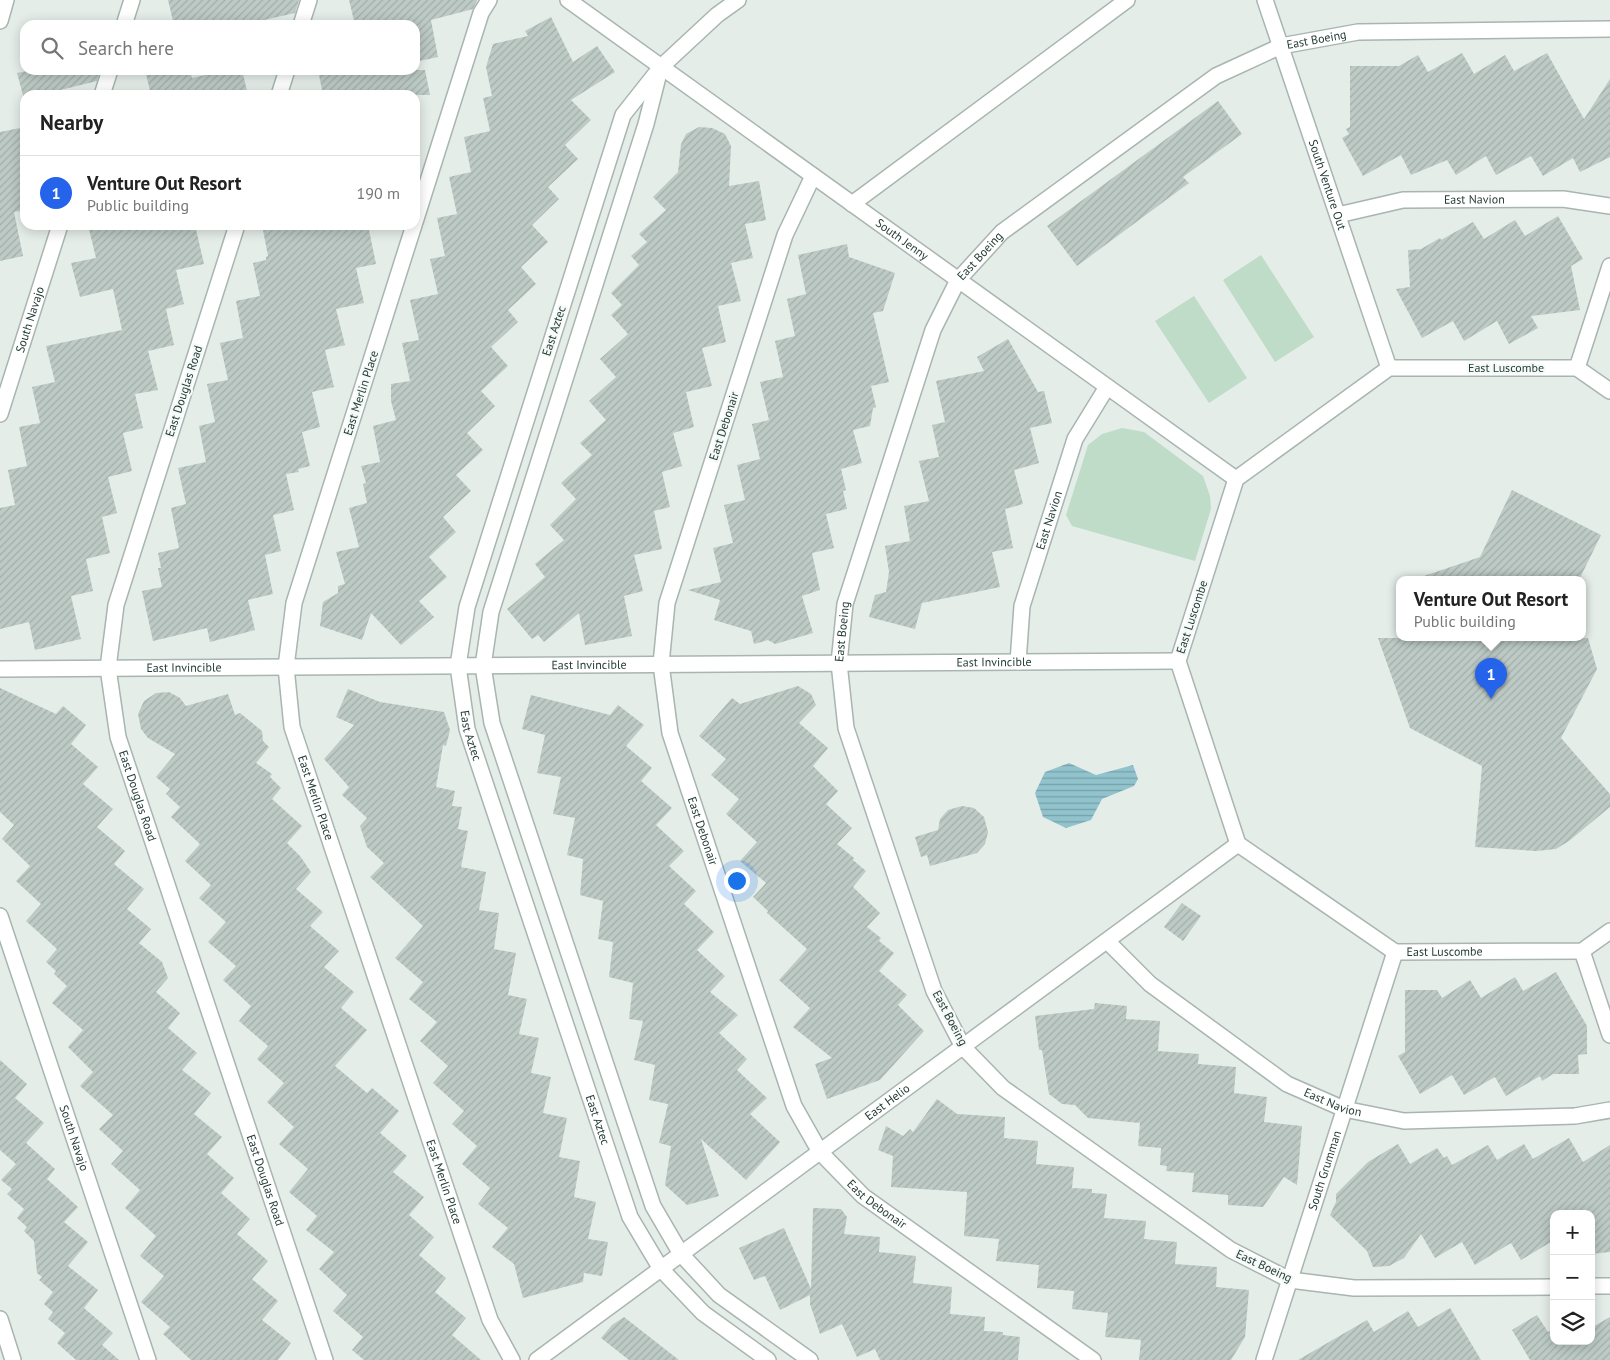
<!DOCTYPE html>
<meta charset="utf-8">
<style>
body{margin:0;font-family:"PT Sans",sans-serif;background:#f6f6f6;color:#222}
.controls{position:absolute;right:15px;bottom:15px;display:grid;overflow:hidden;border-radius:10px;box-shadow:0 2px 12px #0003}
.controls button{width:45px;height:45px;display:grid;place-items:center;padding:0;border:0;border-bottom:1px solid #e0e0e0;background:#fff;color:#222;font:25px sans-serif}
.you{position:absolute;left:736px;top:880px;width:18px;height:18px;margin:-12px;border:4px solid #fff;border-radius:50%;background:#1a73e8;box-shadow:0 0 0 8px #1a73e833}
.badge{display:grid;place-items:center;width:32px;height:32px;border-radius:50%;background:#2563eb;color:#fff;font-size:16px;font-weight:700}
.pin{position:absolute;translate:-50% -41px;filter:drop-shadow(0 1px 2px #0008)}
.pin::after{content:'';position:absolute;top:26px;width:18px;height:15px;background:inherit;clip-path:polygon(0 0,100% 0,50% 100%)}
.popup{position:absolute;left:1396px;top:576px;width:190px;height:65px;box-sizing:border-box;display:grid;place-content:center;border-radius:10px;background:#fff;filter:drop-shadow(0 1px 4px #0005);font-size:16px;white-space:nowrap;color:#767676}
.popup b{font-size:19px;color:#222}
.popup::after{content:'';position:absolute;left:50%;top:100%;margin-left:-10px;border:10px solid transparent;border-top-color:#fff}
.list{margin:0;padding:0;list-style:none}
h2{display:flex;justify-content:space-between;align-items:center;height:65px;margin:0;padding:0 20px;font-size:21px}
h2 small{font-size:16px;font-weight:400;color:#767676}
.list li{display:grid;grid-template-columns:32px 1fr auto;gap:15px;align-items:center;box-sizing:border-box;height:75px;padding:0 20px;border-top:1px solid #e0e0e0}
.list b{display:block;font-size:19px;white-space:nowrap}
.list p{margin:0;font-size:16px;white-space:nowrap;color:#767676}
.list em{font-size:16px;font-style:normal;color:#767676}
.icon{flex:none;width:28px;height:28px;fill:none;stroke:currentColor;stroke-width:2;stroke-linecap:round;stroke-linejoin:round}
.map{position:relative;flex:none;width:1610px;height:1360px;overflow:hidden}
.search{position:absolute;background:#fff;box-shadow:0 2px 12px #0003;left:20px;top:20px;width:400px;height:55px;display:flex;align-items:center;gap:12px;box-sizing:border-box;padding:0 18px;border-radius:15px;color:#767676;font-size:19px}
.panel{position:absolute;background:#fff;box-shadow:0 2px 12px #0003;left:20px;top:90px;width:400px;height:140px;border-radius:15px}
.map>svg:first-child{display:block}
.park{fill:#bfdcc8}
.water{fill:url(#water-rules)}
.building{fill:url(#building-hatch)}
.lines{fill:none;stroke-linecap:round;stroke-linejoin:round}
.lane-casing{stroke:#a8b5b0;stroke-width:18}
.street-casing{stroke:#a8b5b0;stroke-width:18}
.lane{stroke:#fff;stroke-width:15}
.street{stroke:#fff;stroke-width:15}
.labels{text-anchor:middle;stroke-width:4.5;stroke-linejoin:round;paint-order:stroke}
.street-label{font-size:12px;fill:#253d37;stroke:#f5f9f7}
</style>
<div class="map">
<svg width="1610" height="1360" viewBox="0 0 1610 1360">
<defs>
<pattern id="water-rules" width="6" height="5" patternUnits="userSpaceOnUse" patternTransform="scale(1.25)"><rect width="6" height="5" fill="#91c3cd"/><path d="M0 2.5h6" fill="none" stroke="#76a0a7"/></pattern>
<pattern id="building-hatch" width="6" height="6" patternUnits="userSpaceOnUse" patternTransform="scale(1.25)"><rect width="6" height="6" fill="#bdcac5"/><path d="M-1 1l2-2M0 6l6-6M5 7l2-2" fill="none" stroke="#a2aeaa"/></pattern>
</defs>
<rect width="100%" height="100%" fill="#e5ede9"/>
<path class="park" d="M1261 255 1314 337 1275 362 1223 280Z
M1194 296 1247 378 1209 403 1155 321Z
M1122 428 1144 432 1203 476 1210 496 1211 509 1195 561 1072 526 1066 515 1088 445 1102 434Z"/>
<path class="water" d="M1069 763 1096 775 1133 765 1138 779 1134 786 1102 799 1091 820 1066 828 1043 817 1035 793 1045 772Z"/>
<path class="building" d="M168 0H299L295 13 242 25H174Z
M349 0H477V1L473 9 431 20 438 57 415 62V25H355Z
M551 17 573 62 597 46 615 72 571 100 591 120 565 145 578 159 548 187 559 199 532 225 548 242 521 267 536 284 508 310 518 322 491 347 508 366 481 391 495 406 467 433 483 450 456 475 471 491 443 517 456 532 429 557 447 577 419 601 434 617 401 645 371 613 362 640 320 626 323 602 338 593V586L345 584 336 552 359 547 349 508 367 503 363 484 366 483 361 466 380 462 373 426 396 420 391 401V384L410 381 402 343 419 340 410 300 438 294 430 259 445 256 437 218 457 214 449 177 471 172 464 137 490 131 483 98 492 96 486 67 493 44 528 36 525 31Z
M1462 53 1474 74 1505 55 1514 71 1547 53 1584 119 1610 79V157L1580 172 1573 158 1543 176 1531 156 1496 175 1486 156 1456 175 1447 160 1411 175 1401 155 1363 176 1342 138 1349 134 1346 129 1350 127V66H1399L1418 55 1428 72Z
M33 70H100L97 81 40 95H25L24 99 17 73Z
M145 70H190L192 78 227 70H242L248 95H151Z
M318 70H425L430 95H380L379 90 355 95H323Z
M1218 101 1242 134 1183 177 1189 183 1077 266 1047 226Z
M25 127V210L14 212 23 256 0 261V132Z
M699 127 712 128 725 134 731 146 729 186 759 181 766 220 745 224 753 258 731 263 741 301 718 306 726 342 702 348 712 386 686 392 694 427 673 433 682 466 662 472 670 507 654 511 662 549 634 555 643 591 624 596 632 636 585 645 579 613 544 642 538 635 532 639 507 609 545 577 535 564 564 540 550 525 576 499 561 483 592 455 580 443 606 420 589 401 616 377 600 359 628 334 611 315 622 305 611 293 639 265 631 256 647 242 639 234 666 210 653 197 678 172 681 144 686 134Z
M1558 216 1583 259 1571 266 1580 310 1531 316 1538 328 1509 344 1497 321 1464 341 1453 321 1422 338 1396 289 1410 287 1408 250 1421 249 1440 238 1441 240 1473 222 1484 239 1515 220 1525 236Z
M88 225H195L204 264 176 270 184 304 166 309 174 345 148 351 158 390 135 394 143 428 123 433 132 471 108 477 117 513 102 517 110 553 86 559 93 591 71 596 81 639 35 650 29 622 0 629V508L15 505 8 470 27 466 19 427 40 423 32 387 55 382 46 346 122 330 113 289 80 297 71 263 96 258Z
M262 225H368L376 264 356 268 364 303 336 309 345 345 325 350 334 387 312 392 320 427 302 432 310 466 298 469 299 472 286 474 294 510 273 515 281 551 265 555 273 594 248 600 255 630 210 642 207 628 153 641 142 591 162 587 158 568H161L158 553 179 548 171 508 186 504 178 468 206 462 199 426 215 422 207 384 228 380 220 343 243 338 236 301 260 296 253 263 266 260V257L268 256Z
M847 244 849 257 895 273 883 311 873 313 889 382 871 386 876 407 873 408 870 426 853 430 862 463 841 469 846 490 843 491 847 509 826 514 834 548 812 553 820 590 802 596 813 633 775 644 768 640 754 644 751 631 714 620 720 600 688 590 721 582 713 548 733 543 724 505 745 500 737 465 760 459 752 424 769 420 760 382 783 377 775 341 795 336 787 299 806 294 798 255Z
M1008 339 1038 392 1044 391 1052 423 1030 428 1039 463 1014 470 1023 504 1005 509 1013 548 992 552 1000 587 922 603 915 629 869 617 875 595 886 592 889 572 885 546 910 541 904 506 929 501 919 461 939 457 932 425 945 422 936 381 984 371 977 357Z
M1512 490 1601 535 1579 580H1424V576L1480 557Z
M1378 638H1588L1597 669 1561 738 1610 794V807L1569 841 1556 849 1536 851 1475 847 1482 766 1410 728Z
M798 686 811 694 816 705 799 723 828 748 813 766 838 791 826 804 852 828 837 844 854 858 853 860 866 871 853 887 880 913 867 927 881 938 879 941 894 953 879 971 907 995 898 1005 924 1031 880 1080 827 1099 815 1064 832 1058 793 1027 810 1008 779 980 807 949 767 913 768 911 753 897 766 883 740 861 757 842 726 814 739 799 711 775 726 759 699 736 732 698 740 704Z
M0 688 56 714 63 706 86 725 71 744 98 767 83 784 113 809 97 827 125 851 114 864 144 889 127 909 151 929 139 943 162 962 168 978 156 992 180 1013 168 1028 197 1053 182 1070 211 1093 194 1114 222 1137 207 1154 234 1178 221 1193 250 1219 237 1234 268 1261 252 1279 278 1301 262 1320 291 1343 278 1360H191L163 1334 170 1327 141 1302 164 1276 140 1256 156 1236 125 1208 140 1190 111 1164 123 1151 99 1129 113 1115 80 1086 93 1072 68 1047 83 1030 52 1003 67 986 54 974 56 971 46 962 57 949 26 921 41 904 16 881 30 866 2 839 14 825 0 812Z
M348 689 380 702 444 712 450 730 446 746 443 745 436 787 455 791 452 806 462 807 458 829 468 831 461 867 486 872 479 910 499 913 494 949 516 953 508 995 527 999 519 1034 539 1038 531 1073 551 1077 543 1113 567 1118 559 1157 580 1161 574 1197 596 1202 588 1239 608 1242 602 1276 584 1273 583 1282 523 1298 514 1264 492 1247 508 1228 478 1204 490 1188 462 1164 477 1146 452 1124 464 1111 433 1083 448 1066 420 1041 437 1022 409 999 423 982 395 958 423 926 370 877 384 863 367 847 360 826 367 818 342 795 349 787 324 759 354 725 336 717Z
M169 692 180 698 186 706 228 694 235 715 240 713 262 731 263 741 269 747 256 763 272 774 270 777 281 788 272 799 302 826 287 843 300 856 311 872 296 889 323 912 310 926 339 951 324 967 354 992 341 1008 367 1030 335 1066 367 1093 372 1088 399 1111 380 1133 407 1156 393 1172 424 1197 409 1215 434 1237 419 1255 446 1278 435 1292 466 1318 452 1335 481 1360H364L352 1350 363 1337 333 1311 347 1295 319 1269 334 1252 306 1230 317 1216 289 1192 308 1169 279 1144 294 1127 267 1102 284 1083 257 1059 268 1046 239 1021 251 1006 223 980 236 966 208 942 226 922 199 898 211 885 185 861 200 844 171 817 180 807 166 794 170 789 156 777 175 754 148 738 141 729 138 714 144 701 156 693Z
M531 695 610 715 618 705 644 725 626 746 652 768 641 781 672 808 656 825 684 851 669 866 696 891 684 904 714 932 697 950 725 976 710 992 738 1015 719 1033 747 1059 737 1070 767 1098 750 1114 780 1142 746 1180 701 1139 719 1196 687 1205 665 1185 671 1146 659 1143 668 1104 649 1100 655 1065 634 1060 643 1021 629 1019 633 983 609 977 613 942 598 939 603 901 580 895 583 859 567 855 575 818 553 814 561 777 537 773 545 735 522 729Z
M962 806 974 808 984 817 988 832 985 844 977 853 930 866 927 855 921 857 915 837 938 830 940 819 948 810Z
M1182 903 1201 916 1183 941 1164 927Z
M1556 972 1587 1026V1054L1578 1055 1579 1074H1553L1542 1081 1540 1076 1506 1096 1495 1077 1464 1095 1452 1075 1420 1094 1398 1056 1405 1052V990H1437L1442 998 1470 980 1481 998 1515 977 1523 991Z
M1095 1003 1127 1006 1126 1019 1160 1021 1158 1051 1199 1054 1198 1064 1236 1067 1234 1093 1267 1097 1264 1122 1302 1126 1297 1185 1284 1177 1263 1207 1228 1205V1195L1192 1192 1194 1173 1166 1171 1167 1166 1160 1165 1161 1148 1138 1146 1140 1123 1088 1118 1075 1105 1062 1104 1049 1094 1042 1050H1039L1035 1016 1094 1009Z
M0 1060 27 1084 15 1098 44 1123 26 1143 55 1169 47 1179 78 1207 64 1222 88 1242 68 1266 98 1290 84 1308 113 1333 102 1345 119 1360H76L57 1343 65 1333 48 1319 53 1312 44 1304 53 1292 39 1280 42 1277 37 1273 34 1241 24 1231 27 1227 17 1218 24 1209 7 1194 12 1189 1 1180 16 1164 0 1150Z
M937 1099 957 1114 1005 1117 1004 1138 1038 1141 1036 1164 1074 1167 1072 1188 1092 1189V1193L1107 1194 1104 1218 1146 1221 1144 1239 1177 1242 1175 1264 1217 1267 1216 1287 1249 1290 1245 1337 1231 1360H1139L1141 1340 1105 1337 1108 1313 1072 1309 1074 1291 1037 1288 1039 1265 996 1261 999 1239 964 1236 967 1192 891 1187 893 1156 878 1150 886 1126 903 1136 910 1129 913 1132Z
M1569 1138 1583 1162 1610 1145V1252L1591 1254V1214H1554V1247L1551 1242 1521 1260 1511 1243 1475 1265 1462 1242 1435 1258 1421 1234 1404 1258 1389 1266 1373 1267 1367 1251 1330 1215 1336 1202V1194L1368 1162 1398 1144 1410 1164 1437 1148 1444 1158 1447 1156 1452 1165 1488 1145 1497 1160 1524 1144 1533 1159Z
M813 1208 841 1209 847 1217 844 1234 880 1237 879 1252 916 1256 913 1283 952 1287 950 1314 985 1317 984 1331 1003 1332V1335L1020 1337 1018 1360H880L875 1349 857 1357 842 1324 820 1334 810 1304V1295L780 1310 765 1276 754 1280 739 1248 784 1228 811 1289Z
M1450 1308 1481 1360H1298L1367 1320 1374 1332 1408 1311 1418 1327Z
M1537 1315 1548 1332 1554 1329V1341H1591V1328L1610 1317V1360H1530L1512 1330Z
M624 1317 679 1360H629L601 1338 612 1325Z"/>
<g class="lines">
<defs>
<g id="lane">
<path id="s1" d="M568 0 1236 479"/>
<path id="s2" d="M738 0 717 15 661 67 623 115 467 607 458 666 467 729 630 1217 661 1269 703 1313 768 1360"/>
<path id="s3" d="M1265 0 1389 368"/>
<path d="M0 21 6 0"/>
<path d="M124 25 132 0"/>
<path d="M301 25 309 0"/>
<path d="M659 73 646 124 491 612 483 666 492 723 653 1206 681 1254 719 1295 810 1360"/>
<path d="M102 95 110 70"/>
<path d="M279 95 287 70"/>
<path id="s4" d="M813 176 785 235 667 603 661 664 670 733 794 1106 820 1152 863 1196 1093 1360"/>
<path d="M852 204 1127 0"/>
<path id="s5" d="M1338 215 1403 200 1563 199 1610 206"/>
<path d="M415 222 481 13 489 0"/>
<path id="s6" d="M237 225 116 605 108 668 118 737 325 1360"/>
<path id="s7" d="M414 225 294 603 286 667 292 727 490 1320 512 1360"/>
<path d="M1577 368 1610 266"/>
<path id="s8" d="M1610 391 1577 368H1389L1236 479 1178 661 1238 844 1395 952 1582 951 1610 931"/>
<path id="s9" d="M0 414 60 225"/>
<path id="s10" d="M1018 662 1022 606 1075 439 1107 387"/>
<path id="s11" d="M0 669 1178 661"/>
<path id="s12" d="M0 916 148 1360"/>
<path id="s13" d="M1107 941 1150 984 1287 1084 1344 1109 1404 1121 1575 1116 1610 1110"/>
<path d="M1582 951 1610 1035"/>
<path d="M1591 1286H1610"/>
<path id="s14" d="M1554 1287 1354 1288 1290 1280 1231 1250 1003 1088 963 1047 934 991 846 728 839 663 845 604 933 330 958 280 1002 232 1216 76 1281 46 1358 32 1610 29"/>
<path id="s15" d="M537 1360 1238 844"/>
<path id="s16" d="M1264 1360 1395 952"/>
</g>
<path id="street" d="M0 1319 13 1360"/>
</defs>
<use href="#lane" class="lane-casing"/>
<use href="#street" class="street-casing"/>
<use href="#lane" class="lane"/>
<use href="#street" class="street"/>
</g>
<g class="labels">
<g class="street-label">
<text dy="4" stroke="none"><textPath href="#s14" startOffset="1914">East Boeing</textPath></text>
<text dy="4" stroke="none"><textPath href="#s3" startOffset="195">South Venture Out</textPath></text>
<text dy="4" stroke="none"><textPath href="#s5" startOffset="138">East Navion</textPath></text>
<text dy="4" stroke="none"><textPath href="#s1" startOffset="411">South Jenny</textPath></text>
<text dy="4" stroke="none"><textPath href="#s14" startOffset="1509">East Boeing</textPath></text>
<text dy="4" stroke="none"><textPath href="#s9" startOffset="99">South Navajo</textPath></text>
<text transform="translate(554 331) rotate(-72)" y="4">East Aztec</text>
<text x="1506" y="372">East Luscombe</text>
<text transform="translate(184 391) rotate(-72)" y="4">East Douglas Road</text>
<text transform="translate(361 393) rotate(-72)" y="4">East Merlin Place</text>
<text transform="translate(724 426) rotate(-72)" y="4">East Debonair</text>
<text dy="4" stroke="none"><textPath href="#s10" startOffset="146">East Navion</textPath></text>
<text transform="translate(1192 617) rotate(-72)" y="4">East Luscombe</text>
<text dy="4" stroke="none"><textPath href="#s14" startOffset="1105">East Boeing</textPath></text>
<text dy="4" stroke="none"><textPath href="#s11" startOffset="994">East Invincible</textPath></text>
<text dy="4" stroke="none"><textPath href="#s11" startOffset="589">East Invincible</textPath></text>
<text dy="4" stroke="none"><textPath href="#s11" startOffset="184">East Invincible</textPath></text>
<text dy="4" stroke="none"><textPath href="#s2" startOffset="810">East Aztec</textPath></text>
<text dy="4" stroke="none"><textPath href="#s6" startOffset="594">East Douglas Road</textPath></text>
<text dy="4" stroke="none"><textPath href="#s7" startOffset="596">East Merlin Place</textPath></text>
<text dy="4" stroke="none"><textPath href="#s4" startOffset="686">East Debonair</textPath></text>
<text dy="4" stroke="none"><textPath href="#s8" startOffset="1041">East Luscombe</textPath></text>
<text transform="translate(950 1018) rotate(62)" y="4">East Boeing</text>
<text dy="4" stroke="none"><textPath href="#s13" startOffset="280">East Navion</textPath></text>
<text dy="4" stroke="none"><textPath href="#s15" startOffset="435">East Helio</textPath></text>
<text dy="4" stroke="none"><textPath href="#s2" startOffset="1215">East Aztec</textPath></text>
<text dy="4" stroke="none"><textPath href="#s12" startOffset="234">South Navajo</textPath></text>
<text dy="4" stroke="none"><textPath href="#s16" startOffset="199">South Grumman</textPath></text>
<text dy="4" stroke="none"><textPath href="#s6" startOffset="999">East Douglas Road</textPath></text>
<text dy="4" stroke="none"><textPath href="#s7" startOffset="1001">East Merlin Place</textPath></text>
<text dy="4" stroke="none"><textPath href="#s4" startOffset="1106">East Debonair</textPath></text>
<text transform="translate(1264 1266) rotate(25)" y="4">East Boeing</text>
</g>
</g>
</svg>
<div class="controls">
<button>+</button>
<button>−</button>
<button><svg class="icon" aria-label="layers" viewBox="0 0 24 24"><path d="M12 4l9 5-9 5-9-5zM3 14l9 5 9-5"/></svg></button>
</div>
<div class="you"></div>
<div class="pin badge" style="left:1491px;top:699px">1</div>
<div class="popup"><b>Venture Out Resort</b>Public building</div>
<div class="search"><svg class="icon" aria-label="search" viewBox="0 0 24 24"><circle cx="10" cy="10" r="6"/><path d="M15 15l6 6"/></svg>Search here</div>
<section class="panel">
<h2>Nearby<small></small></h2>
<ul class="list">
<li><span class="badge">1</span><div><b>Venture Out Resort</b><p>Public building</p></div><em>190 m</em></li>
</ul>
</section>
</div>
